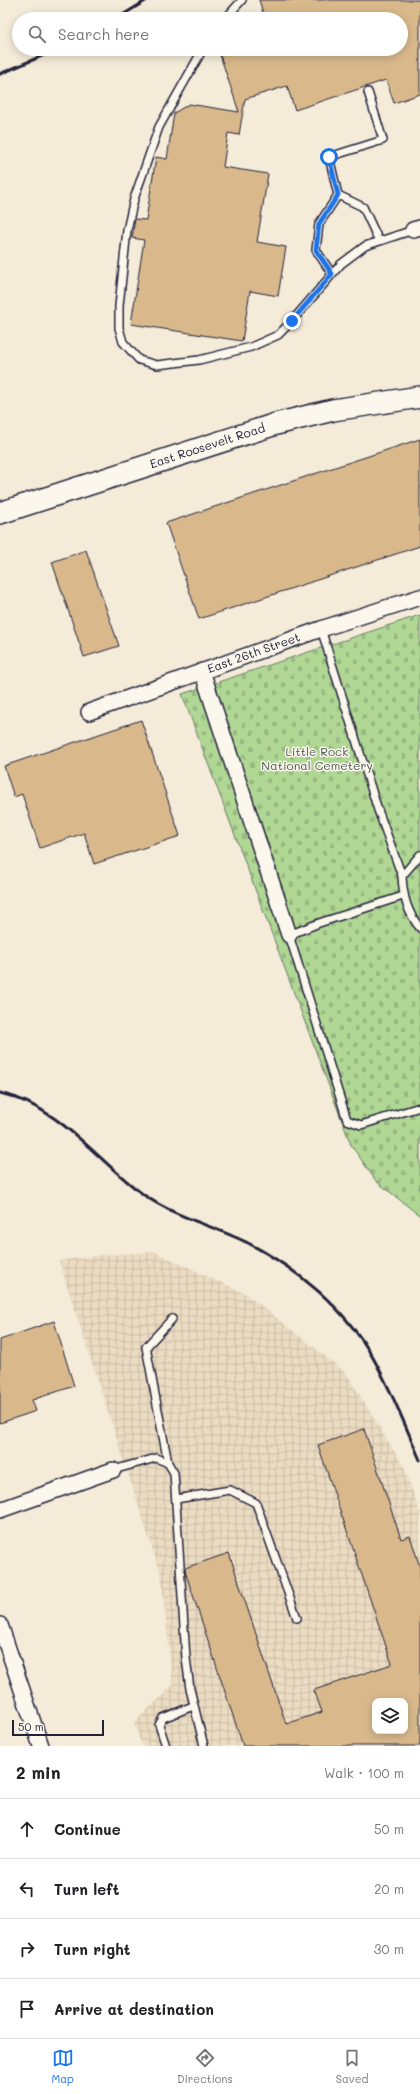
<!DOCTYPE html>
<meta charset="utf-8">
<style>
body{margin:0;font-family:Mali,sans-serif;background:#f6f6f6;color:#202124}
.controls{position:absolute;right:12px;bottom:12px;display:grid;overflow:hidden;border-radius:8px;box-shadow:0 2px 10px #0003}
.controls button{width:36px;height:36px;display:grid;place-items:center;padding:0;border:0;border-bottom:1px solid #e0e0e0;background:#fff;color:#202124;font:20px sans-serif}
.scale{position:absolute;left:12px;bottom:10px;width:92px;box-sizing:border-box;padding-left:4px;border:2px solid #22223b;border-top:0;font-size:11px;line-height:14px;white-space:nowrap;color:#22223b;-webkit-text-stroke:3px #fbf7ec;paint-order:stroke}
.stop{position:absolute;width:12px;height:12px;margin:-9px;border:3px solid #1a73e8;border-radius:50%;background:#fff}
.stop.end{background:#1a73e8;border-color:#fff;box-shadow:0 1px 4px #0008}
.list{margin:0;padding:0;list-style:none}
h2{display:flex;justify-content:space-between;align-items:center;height:52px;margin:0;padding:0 16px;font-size:17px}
h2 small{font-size:13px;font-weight:400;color:#757577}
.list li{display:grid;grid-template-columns:26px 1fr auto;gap:12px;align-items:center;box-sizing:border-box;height:60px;padding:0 16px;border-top:1px solid #e0e0e0}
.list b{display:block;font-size:15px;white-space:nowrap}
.list em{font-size:13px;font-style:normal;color:#757577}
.icon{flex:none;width:22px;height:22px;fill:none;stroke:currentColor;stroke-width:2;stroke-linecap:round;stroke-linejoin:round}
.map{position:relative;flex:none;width:420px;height:1746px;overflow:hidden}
.search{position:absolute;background:#fff;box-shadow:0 2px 10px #0003;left:12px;right:12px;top:12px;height:44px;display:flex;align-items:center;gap:10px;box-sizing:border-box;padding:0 14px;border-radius:22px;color:#757577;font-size:15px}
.sheet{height:292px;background:#fff}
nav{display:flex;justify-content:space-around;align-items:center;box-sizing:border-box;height:56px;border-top:1px solid #e0e0e0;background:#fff;font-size:11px;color:#757577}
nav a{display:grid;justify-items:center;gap:2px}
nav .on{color:#1a73e8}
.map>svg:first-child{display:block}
.industrial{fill:url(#industrial-grid);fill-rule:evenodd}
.cemetery{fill:url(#cemetery-stones);stroke:#697c68}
.building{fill:#d9b98c;stroke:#22223b;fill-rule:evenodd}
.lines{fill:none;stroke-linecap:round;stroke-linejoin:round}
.lane-casing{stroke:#22223b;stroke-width:10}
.street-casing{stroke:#22223b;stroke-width:18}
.secondary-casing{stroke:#22223b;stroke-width:24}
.lane{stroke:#fbf7ec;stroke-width:7}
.street{stroke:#fbf7ec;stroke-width:15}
.secondary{stroke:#fbf7ec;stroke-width:21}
.rail{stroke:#22223b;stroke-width:3}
.route{stroke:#1a73e8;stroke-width:5}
.labels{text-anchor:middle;stroke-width:3;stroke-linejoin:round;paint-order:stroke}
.street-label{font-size:12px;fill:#22223b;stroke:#fbf7ec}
.park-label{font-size:12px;fill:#4d5856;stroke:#fbf7ec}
</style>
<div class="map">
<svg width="420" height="1746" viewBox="0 0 420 1746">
<defs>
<pattern id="industrial-grid" width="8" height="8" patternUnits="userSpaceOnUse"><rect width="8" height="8" fill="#ecdcc2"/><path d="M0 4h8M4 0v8" fill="none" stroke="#cabca8"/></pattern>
<pattern id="cemetery-stones" width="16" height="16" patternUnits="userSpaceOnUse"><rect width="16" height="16" fill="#b0d794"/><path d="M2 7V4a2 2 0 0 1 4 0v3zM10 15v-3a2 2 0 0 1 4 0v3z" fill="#97b880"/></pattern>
</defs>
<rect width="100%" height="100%" fill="#f4ebd9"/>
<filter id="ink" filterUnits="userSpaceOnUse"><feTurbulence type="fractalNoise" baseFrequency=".025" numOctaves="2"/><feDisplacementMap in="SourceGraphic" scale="8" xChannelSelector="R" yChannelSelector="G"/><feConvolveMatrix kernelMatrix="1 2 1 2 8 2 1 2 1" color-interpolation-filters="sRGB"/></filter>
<g filter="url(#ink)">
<path class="industrial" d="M155 1252 246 1294 346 1373 404 1467 420 1513V1746H142L134 1723 173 1685 161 1575 59 1261 101 1255ZM375 1701H405V1731H375Z"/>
<path class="cemetery" d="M420 615V1216L376 1181 351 1145 182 694Z"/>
<path class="building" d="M259 0H420V94L394 103 386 80 295 110 287 86 245 99 239 135 228 133 223 167 268 174 257 242 286 247 278 296 250 291 242 341 131 324 144 240 132 238 135 219 146 220 156 157 167 159 174 113 189 104 239 112 218 49H401V19H265Z
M420 439V546L199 619 166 523Z
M86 550 119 646 84 657 52 562Z
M141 720 180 836 94 864 84 833 40 848 22 794 14 797 4 766Z
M54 1321 74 1386 32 1400 36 1411 0 1423V1340Z
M364 1429 401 1539 410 1536 420 1567V1746H243L186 1574 185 1568 229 1553 286 1724 322 1712 314 1690 392 1664 318 1445ZM375 1701H405V1731H375Z"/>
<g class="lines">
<defs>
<path id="lane" d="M225 19 242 0
M203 49 159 127 134 199 127 230 119 306V328L123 342 139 360 157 365 199 360 251 347 278 335 292 321 341 264 365 246 413 230
M338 195 329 157 383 140 368 92
M332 274 316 250 319 224 338 195 363 207 379 241
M321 629 378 810 402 876
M420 855 402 876C403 896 407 912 420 928
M403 896 319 923 289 935 347 1120 361 1125 420 1107
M168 1463 146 1347 172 1319
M113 1470 156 1458 168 1463 174 1473 186 1658 190 1689 204 1746
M176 1499 230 1490 256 1503 297 1618
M166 1746 159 1725 163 1718 193 1706"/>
<g id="street">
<path d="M413 230 420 228"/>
<path d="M202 671 289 935"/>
<path id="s1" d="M89 712 321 629 420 597"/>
<path d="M0 1510 113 1470"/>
<path d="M0 1625 41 1746"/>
</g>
<g id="secondary">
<path id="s2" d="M0 513 276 424 333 410 420 397"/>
</g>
</defs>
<use href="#lane" class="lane-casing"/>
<use href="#street" class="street-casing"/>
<use href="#secondary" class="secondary-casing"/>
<use href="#lane" class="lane"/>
<use href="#street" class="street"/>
<use href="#secondary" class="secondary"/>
<path class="rail" d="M116 19 147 0
M0 74 58 49
M0 1093C61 1107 96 1160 144 1195 175 1217 214 1226 248 1243 297 1269 344 1307 372 1356 391 1389 405 1425 420 1460"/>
</g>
</g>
<g class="lines" filter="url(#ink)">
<path class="route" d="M292 321 332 274 316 250 319 224 338 195 329 157"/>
</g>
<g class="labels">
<g class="street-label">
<text dy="4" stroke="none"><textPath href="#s2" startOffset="218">East Roosevelt Road</textPath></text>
<text dy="4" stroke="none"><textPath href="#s1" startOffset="175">East 26th Street</textPath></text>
</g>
<g class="park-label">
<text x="317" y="756">Little Rock<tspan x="317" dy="14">National Cemetery</tspan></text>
</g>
</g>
</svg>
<div class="controls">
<button><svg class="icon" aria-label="layers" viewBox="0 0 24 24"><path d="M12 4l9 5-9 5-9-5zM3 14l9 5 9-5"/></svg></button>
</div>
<div class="scale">50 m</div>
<div class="stop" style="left:329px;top:157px"></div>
<div class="stop end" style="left:292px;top:321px"></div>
<div class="search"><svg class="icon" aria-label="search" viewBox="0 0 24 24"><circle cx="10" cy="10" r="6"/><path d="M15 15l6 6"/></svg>Search here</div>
</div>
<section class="sheet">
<h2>2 min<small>Walk · 100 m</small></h2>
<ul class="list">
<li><svg class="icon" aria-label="ahead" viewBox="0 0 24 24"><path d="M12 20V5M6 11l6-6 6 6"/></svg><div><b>Continue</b></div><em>50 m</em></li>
<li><svg class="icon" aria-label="left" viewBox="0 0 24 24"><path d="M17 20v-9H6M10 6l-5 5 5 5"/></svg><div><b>Turn left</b></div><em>20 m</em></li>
<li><svg class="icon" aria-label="right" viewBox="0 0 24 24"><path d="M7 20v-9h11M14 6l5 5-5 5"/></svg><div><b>Turn right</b></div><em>30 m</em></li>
<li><svg class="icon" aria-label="arrive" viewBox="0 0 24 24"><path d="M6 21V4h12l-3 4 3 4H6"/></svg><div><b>Arrive at destination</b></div></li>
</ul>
</section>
<nav>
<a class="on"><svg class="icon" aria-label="map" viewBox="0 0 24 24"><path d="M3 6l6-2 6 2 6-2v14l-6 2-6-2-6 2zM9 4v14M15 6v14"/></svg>Map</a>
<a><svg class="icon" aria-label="directions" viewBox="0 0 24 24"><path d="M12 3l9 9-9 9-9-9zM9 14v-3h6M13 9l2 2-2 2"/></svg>Directions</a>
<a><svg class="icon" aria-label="saved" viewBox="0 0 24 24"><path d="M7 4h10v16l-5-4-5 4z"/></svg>Saved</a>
</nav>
